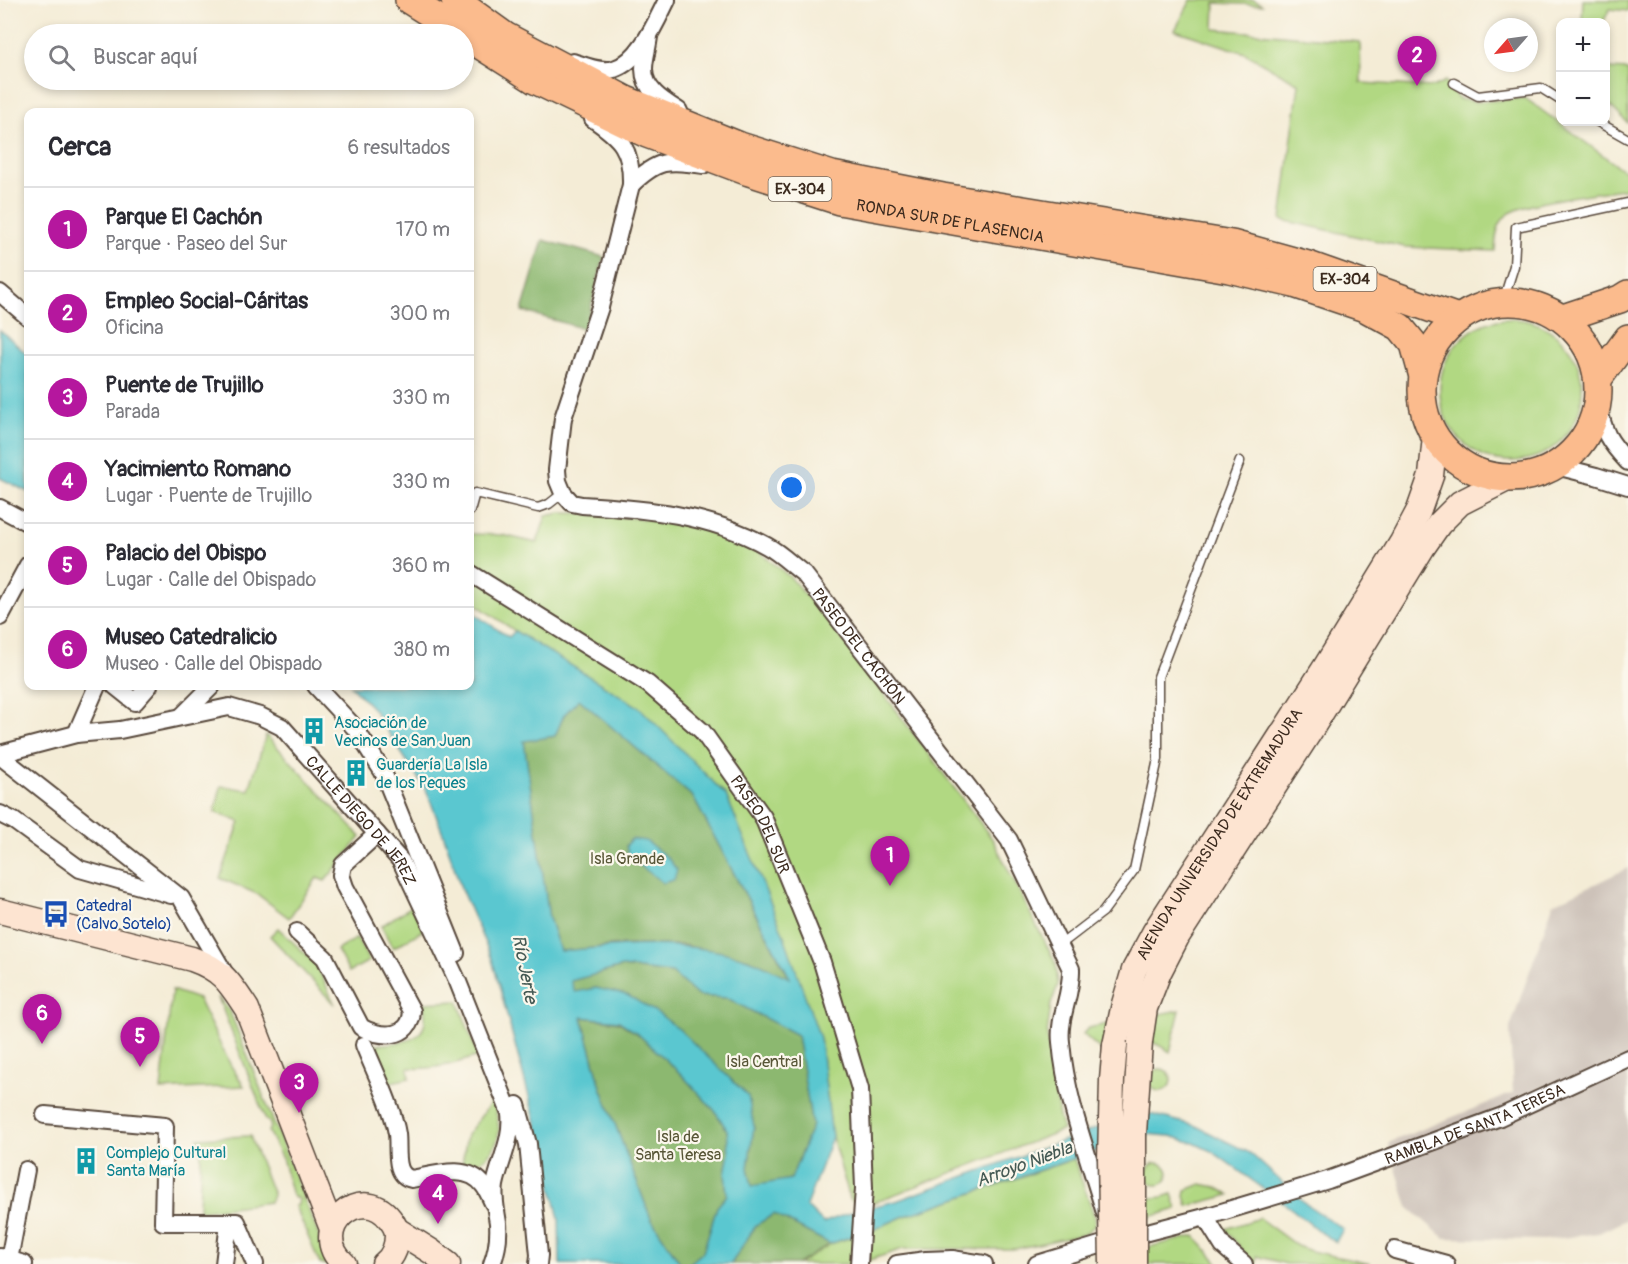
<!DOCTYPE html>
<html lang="es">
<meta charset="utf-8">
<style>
body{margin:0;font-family:Pangolin,sans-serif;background:#f7f7f7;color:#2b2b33}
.controls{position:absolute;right:18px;top:18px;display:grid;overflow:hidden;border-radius:12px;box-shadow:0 3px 9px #0003}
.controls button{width:54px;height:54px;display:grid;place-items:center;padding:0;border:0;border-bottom:2px solid #e1e1e2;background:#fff;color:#2b2b33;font:30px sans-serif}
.compass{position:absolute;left:1484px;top:18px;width:54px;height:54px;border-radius:50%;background:#fff;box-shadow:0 3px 9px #0003;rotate:242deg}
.you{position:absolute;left:792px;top:488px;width:21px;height:21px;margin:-15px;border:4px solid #fff;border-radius:50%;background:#1a73e8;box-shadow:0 0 0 9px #1a73e833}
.badge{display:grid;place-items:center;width:39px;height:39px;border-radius:50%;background:#b5179e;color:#fff;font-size:20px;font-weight:700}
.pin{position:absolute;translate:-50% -50px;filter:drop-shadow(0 2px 3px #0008)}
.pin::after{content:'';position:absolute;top:32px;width:21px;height:18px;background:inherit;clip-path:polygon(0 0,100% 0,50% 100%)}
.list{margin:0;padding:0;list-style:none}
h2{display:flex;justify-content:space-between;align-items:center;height:78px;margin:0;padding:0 24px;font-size:26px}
h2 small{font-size:20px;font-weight:400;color:#7c7c81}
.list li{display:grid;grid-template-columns:39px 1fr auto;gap:18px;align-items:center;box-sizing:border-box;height:84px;padding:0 24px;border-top:2px solid #e1e1e2}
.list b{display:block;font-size:22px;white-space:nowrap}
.list p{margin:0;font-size:20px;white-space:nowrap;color:#7c7c81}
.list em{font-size:20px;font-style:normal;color:#7c7c81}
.icon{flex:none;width:33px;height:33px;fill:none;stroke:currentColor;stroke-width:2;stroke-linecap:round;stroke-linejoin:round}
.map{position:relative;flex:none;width:1628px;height:1264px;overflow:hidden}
.search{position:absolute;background:#fff;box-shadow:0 3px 9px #0003;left:24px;top:24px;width:450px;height:66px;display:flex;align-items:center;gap:15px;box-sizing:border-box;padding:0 21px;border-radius:33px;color:#7c7c81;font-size:22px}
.panel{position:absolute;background:#fff;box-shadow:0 3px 9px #0003;left:24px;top:108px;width:450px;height:582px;border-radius:12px}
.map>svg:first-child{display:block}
.industrial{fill:#cdc2b9}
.green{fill:#b1d882;stroke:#768150;stroke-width:1.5}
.forest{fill:#8cb870;stroke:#647147;stroke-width:1.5}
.water{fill:#5ac7d0;stroke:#4a7877;stroke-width:1.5;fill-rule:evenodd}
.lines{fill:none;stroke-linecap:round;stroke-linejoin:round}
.lane-casing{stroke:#57473a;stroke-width:11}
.street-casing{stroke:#57473a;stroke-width:20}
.secondary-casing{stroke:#57473a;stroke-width:27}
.primary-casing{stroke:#57473a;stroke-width:30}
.lane{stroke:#fff;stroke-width:8}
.street{stroke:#fff;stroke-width:16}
.secondary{stroke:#fde4d1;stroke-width:24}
.primary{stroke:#fbbb8d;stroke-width:27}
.secondary-bridge-casing{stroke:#57473a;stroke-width:27;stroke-linecap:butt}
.secondary-bridge{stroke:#fde4d1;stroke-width:24}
.labels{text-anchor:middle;stroke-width:4.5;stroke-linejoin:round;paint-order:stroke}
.shield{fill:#fbf7ec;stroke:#75685c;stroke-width:1.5}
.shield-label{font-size:15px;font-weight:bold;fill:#3b2a1e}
.street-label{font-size:16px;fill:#3b2a1e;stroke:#fbf7ec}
.culture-label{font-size:16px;fill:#0d838f;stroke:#fbf7ec;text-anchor:start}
.park-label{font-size:16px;fill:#585637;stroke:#fbf7ec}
.transit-label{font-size:16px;fill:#164399;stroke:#fbf7ec;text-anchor:start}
.water-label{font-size:18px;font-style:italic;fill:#445953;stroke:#fbf7ec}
</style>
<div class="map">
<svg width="1628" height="1264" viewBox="0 0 1628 1264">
<rect width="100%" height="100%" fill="#fbf7ec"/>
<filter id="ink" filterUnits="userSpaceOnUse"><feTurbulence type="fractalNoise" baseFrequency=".0167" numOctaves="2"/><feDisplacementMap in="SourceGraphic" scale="12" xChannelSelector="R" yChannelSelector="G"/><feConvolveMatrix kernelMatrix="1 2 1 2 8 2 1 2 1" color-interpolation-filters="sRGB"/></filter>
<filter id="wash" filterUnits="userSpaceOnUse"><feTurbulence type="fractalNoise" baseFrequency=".008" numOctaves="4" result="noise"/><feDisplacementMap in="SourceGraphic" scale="24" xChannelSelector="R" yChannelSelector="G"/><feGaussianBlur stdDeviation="1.35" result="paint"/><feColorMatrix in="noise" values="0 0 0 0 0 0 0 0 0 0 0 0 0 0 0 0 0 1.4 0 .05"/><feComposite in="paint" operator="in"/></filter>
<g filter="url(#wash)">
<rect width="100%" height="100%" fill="#f4ecd6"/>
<path class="industrial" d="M1628 868V1219L1599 1233 1545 1240 1444 1238 1408 1207 1388 1143 1513 1093 1510 1028 1553 904Z"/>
<path class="green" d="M1191 0H1254L1262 5 1215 3 1214 29 1360 42 1361 83 1433 87 1446 81 1458 99 1477 102 1525 98 1623 170 1628 169V188C1604 192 1520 202 1506 216 1496 226 1496 237 1495 251L1405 247 1281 220 1299 84 1245 53 1175 30Z
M1583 0H1628V11L1610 9 1603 22H1582Z
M1606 69 1628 70V123L1606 102Z
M1440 390a71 71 0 1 1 142 0a71 71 0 1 1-142 0Z
M561 513H581L673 522 722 533 758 551 791 578 848 646 993 840 1056 964 1058 985 1051 1004 1047 1035 1059 1117 1063 1130 862 1207 850 1199 832 1137 820 1038 538 647 470 600V534L502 535 537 543 546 516Z
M266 735 361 837 325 881 317 878 289 918 257 894 220 878 240 822 215 812 221 786 249 790Z
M412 906 424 930 393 948 381 926Z
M278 928 316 964 335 1005 270 936Z
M357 938 369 961 349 972 337 950Z
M172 990 198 999 231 1066 244 1086 161 1090Z
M218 997 230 1012 330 1264H320L295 1206 298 1205 299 1199 292 1196 283 1161 268 1131 271 1127 269 1122 266 1120Z
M458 1001 478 1056C455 1064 434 1070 408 1068L410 1078 387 1083 373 1045C402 1042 434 1044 423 1003Z
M1180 1010 1170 1052C1164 1048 1156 1043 1148 1041 1134 1037 1113 1042 1101 1050L1083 1034 1088 1028Z
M1149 1080a11 11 0 1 1 22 0a11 11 0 1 1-22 0Z
M493 1100C499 1122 505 1141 485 1158 477 1164 471 1166 462 1164L467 1135Z
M250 1136 273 1195 270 1202 199 1211 201 1152 198 1138Z
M1074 1159 1095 1218 1094 1226 1085 1234 1015 1249H903L857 1264H798L830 1244 868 1232 902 1217Z
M1146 1174a11 11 0 1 1 22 0a11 11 0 1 1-22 0Z
M1201 1184 1216 1187 1230 1195 1188 1206 1185 1196 1186 1190Z
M1172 1194 1177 1209 1136 1221 1144 1199 1162 1197Z
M1259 1218 1297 1246 1311 1251 1371 1264H1286L1257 1256 1256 1264H1254L1225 1229Z
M1195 1236 1219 1264H1146L1144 1248Z"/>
<path class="forest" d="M543 240 604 257 585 329 522 311Z
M579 699 693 797 790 979 749 959 683 945H618L560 952 549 918 524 741 555 736 564 715Z
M622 967 672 973 698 996 727 998 797 1035 812 1125 791 1179 752 1187 748 1168 754 1126 710 1060 680 1030 596 988 574 992 570 981Z
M582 1017 619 1022 638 1034 681 1074 715 1111 727 1130 729 1153 725 1173 727 1195 717 1207 703 1252 689 1264H681L651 1219 601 1087Z
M774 1214 830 1244 798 1264H731L756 1225Z"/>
<path class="water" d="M0 330 28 355V492L0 478Z
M470 611 509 637 515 631 639 707 726 795 783 933 820 1038 832 1137 806 1206 823 1223 857 1210 856 1235 830 1244 774 1214 756 1225 731 1264H689L703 1252 717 1207 727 1195 725 1173 729 1153 727 1130 715 1111 681 1074 638 1034 619 1021 582 1017 601 1087 651 1219 681 1264H560L559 1219 543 1149 492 959 462 891 444 836 427 792 373 709 351 686H470ZM579 699 693 797 790 978C776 973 763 963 748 959 687 939 623 945 560 951L549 918 524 741 555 736 564 715ZM622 967 672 973 698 996 727 998 797 1035 812 1125 791 1179 752 1186 748 1168 754 1126 748 1096 680 1030 658 1013 627 995 596 988 575 992 571 981Z
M631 839 646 841 667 857 677 870 674 880 663 883 629 857 626 846Z
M1151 1114 1196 1126 1250 1153 1306 1204 1343 1229 1336 1242 1320 1232 1293 1210 1213 1152 1194 1143 1170 1136 1146 1134 902 1217 868 1232 867 1208 896 1201 1134 1115Z"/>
</g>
<g filter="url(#ink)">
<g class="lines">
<defs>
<path id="lane" d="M1454 83 1478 96 1541 88 1560 100
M1598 122 1628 139
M1503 301 1514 266 1516 227 1628 203
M470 511 475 493 538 508 549 504 563 493
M1060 945 1103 912 1134 870 1158 759V677L1240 461"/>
<g id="street">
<path d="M649 36C648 47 644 59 644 69 644 90 663 101 679 111"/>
<path d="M573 62C585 66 602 73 614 69 640 61 656 22 667 0"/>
<path id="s1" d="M593 119C621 138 632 149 631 185L600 307 563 418 557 470 558 481 563 493 572 503 582 505C647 509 709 514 767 546 780 553 792 565 804 574L1009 840 1071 969C1072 995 1058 1017 1061 1042 1066 1101 1089 1157 1105 1213"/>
<path d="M631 185C657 160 667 159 703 165"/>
<path d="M0 293 28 317"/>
<path d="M1598 405C1604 433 1608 441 1628 462"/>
<path d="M1556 466 1596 476 1628 486"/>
<path d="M0 508 28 523"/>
<path id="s2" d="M470 573 648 684 702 731 763 817 822 962 860 1089 864 1188 859 1264"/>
<path d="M0 617 28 565"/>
<path d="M115 686 135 702 149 686"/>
<path d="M316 686 355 728 383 772 456 953"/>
<path d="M182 716 212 686"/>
<path d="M76 734 97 686"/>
<path id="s3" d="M0 754 76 734 120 730 229 707 260 716 282 727 401 861 458 982 510 1113C513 1139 500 1160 495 1185 493 1198 496 1210 498 1223 499 1237 497 1251 492 1264"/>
<path d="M0 756 181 898 225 974"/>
<path d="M0 814 14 821 80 869 171 895"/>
<path d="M297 932 325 958 361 1027C379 1038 411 1040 412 1011L345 887 341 875 343 865 377 834"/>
<path d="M364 1045C374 1070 393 1108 397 1134 399 1149 393 1176 412 1179 434 1175 468 1163 484 1186 488 1191 490 1197 493 1203"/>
<path d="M517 1105 528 1144 539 1255 538 1264"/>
<path d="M45 1115 165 1126 163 1222H237L255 1264"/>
<path d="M1205 1217 1223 1246 1244 1264"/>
<path d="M1395 1250 1446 1264"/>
<path d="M0 1257 24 1264"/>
<path d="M952 1259 984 1264"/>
<path d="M9 1260 26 1170"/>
<path d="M224 1264 229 1222"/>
<path d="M897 1264 926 1260 952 1259 958 1264"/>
<path id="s4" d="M1037 1264 1113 1241 1205 1217 1328 1180 1500 1117 1628 1058"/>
</g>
<g id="secondary">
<path d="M0 911 192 959C223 970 230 983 247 1009L332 1229"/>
<path d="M1140 1042 1145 1008 1159 972 1177 937 1309 733 1423 547 1439 524 1460 503 1507 479"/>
<path id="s5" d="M1115 1045 1124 1004 1134 970 1155 931 1324 669 1402 542 1419 510 1431 476 1435 436"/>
<path d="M397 1230 432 1252 448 1264"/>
<path d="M344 1264C306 1230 361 1181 390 1219 394 1224 397 1229 397 1235 397 1247 393 1257 384 1264"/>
</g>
<g id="primary">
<path id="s6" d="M409 0 535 80 647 134 749 172 839 201 1229 269 1294 284 1365 308 1400 327 1414 344 1422 373"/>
<path d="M455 0 505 36 626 100 740 146 832 175 943 197 1232 244 1308 265 1458 318"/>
<circle cx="1510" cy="390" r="88"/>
<path d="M1563 318 1620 299 1628 294"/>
<path d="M1598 379 1628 338"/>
</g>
</defs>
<use href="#lane" class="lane-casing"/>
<use href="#street" class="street-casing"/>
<use href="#secondary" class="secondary-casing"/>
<use href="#primary" class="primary-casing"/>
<use href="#lane" class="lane"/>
<use href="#street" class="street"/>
<use href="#secondary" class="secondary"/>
<use href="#primary" class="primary"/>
<defs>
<path id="secondary-bridge" d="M1112 1264 1110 1159 1112 1080 1115 1045
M1134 1264V1133L1140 1042"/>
</defs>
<use href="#secondary-bridge" class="secondary-bridge-casing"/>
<use href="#secondary-bridge" class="secondary-bridge"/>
</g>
</g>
<defs>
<symbol id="building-bare" viewBox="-9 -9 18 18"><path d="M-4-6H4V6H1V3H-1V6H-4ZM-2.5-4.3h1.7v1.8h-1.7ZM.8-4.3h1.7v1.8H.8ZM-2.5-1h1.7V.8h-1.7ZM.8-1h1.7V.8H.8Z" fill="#0f9aa8" stroke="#fbf7ec" stroke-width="2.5" paint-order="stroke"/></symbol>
<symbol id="bus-bare" viewBox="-9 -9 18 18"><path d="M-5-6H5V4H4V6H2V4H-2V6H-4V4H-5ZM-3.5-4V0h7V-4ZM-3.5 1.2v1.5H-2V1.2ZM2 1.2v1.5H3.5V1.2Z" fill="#1a4fb4" stroke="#fbf7ec" stroke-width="2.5" paint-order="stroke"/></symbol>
</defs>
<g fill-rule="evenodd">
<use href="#building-bare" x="295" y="712" width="38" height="38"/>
<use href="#building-bare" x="337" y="754" width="38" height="38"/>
<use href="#bus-bare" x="37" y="895" width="38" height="38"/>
<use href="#building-bare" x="67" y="1142" width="38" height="38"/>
</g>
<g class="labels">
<g class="shield">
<rect x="768.5" y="177" width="63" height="24" rx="4.5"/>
<rect x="1313.5" y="267" width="63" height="24" rx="4.5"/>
</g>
<g class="shield-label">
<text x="800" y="194">EX-304</text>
<text x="1345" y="284">EX-304</text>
</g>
<g class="street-label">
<text dy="6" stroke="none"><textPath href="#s6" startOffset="590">RONDA SUR DE PLASENCIA</textPath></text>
<text dy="6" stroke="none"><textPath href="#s1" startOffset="752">PASEO DEL CACHÓN</textPath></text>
<text dy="6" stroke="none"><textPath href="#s3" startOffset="414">CALLE DIEGO DE JEREZ</textPath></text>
<text dy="6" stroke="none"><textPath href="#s2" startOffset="392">PASEO DEL SUR</textPath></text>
<text dy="6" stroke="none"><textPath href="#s5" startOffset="238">AVENIDA UNIVERSIDAD DE EXTREMADURA</textPath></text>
<text dy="6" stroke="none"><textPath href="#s4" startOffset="460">RAMBLA DE SANTA TERESA</textPath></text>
</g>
<g class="culture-label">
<text x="334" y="728">Asociación de<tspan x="334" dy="18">Vecinos de San Juan</tspan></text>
<text x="376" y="770">Guardería La Isla<tspan x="376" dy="18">de los Peques</tspan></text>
<text x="106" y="1158">Complejo Cultural<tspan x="106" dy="18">Santa María</tspan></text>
</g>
<g class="park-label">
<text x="627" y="864">Isla Grande</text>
<text x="764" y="1067">Isla Central</text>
<text x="678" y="1142">Isla de<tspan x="678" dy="18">Santa Teresa</tspan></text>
</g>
<g class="transit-label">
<text x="76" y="911">Catedral<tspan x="76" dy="18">(Calvo Sotelo)</tspan></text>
</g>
<g class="water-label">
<text transform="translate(525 969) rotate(79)" y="6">Río Jerte</text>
<text transform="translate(1024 1164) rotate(-20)" y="6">Arroyo Niebla</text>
</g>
</g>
</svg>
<div class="controls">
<button>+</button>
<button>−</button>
</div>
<svg class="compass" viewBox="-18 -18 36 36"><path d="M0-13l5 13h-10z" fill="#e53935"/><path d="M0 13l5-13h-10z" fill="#7c7c81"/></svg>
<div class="you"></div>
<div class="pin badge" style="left:890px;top:886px">1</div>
<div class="pin badge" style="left:1417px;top:86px">2</div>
<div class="pin badge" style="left:299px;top:1113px">3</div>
<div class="pin badge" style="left:438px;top:1224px">4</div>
<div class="pin badge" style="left:140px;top:1067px">5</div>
<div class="pin badge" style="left:42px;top:1044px">6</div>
<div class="search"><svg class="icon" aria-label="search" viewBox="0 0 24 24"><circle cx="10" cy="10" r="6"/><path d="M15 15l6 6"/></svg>Buscar aquí</div>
<section class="panel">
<h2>Cerca<small>6 resultados</small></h2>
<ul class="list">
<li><span class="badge">1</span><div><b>Parque El Cachón</b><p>Parque · Paseo del Sur</p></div><em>170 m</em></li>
<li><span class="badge">2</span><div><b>Empleo Social-Cáritas</b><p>Oficina</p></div><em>300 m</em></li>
<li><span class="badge">3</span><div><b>Puente de Trujillo</b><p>Parada</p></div><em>330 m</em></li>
<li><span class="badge">4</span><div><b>Yacimiento Romano</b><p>Lugar · Puente de Trujillo</p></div><em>330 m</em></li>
<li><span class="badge">5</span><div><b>Palacio del Obispo</b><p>Lugar · Calle del Obispado</p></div><em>360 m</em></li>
<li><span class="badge">6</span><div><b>Museo Catedralicio</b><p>Museo · Calle del Obispado</p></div><em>380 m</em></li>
</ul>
</section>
</div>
